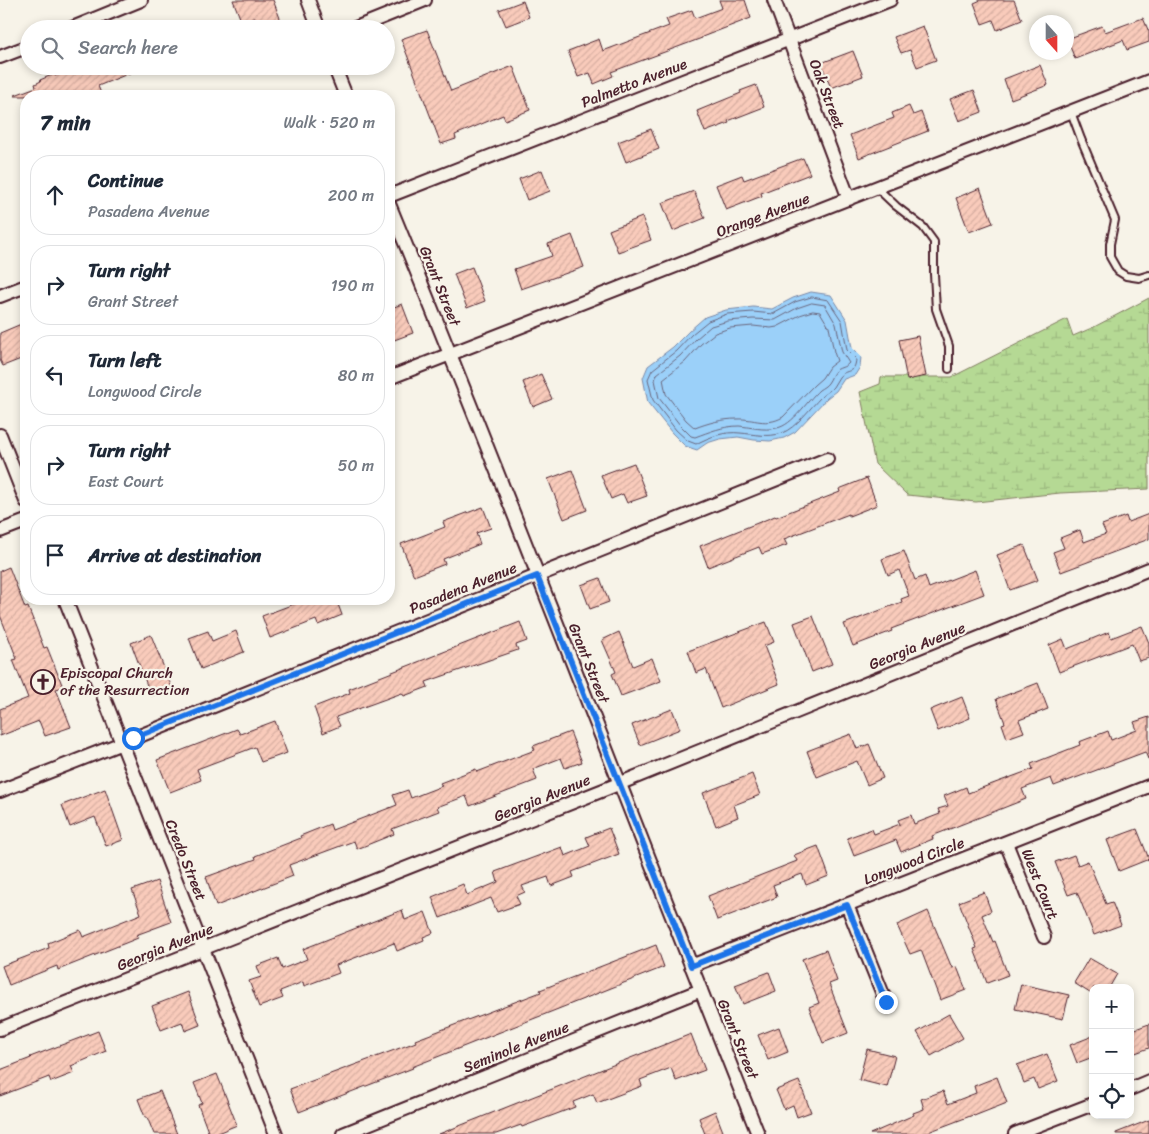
<!DOCTYPE html>
<meta charset="utf-8">
<style>
body{margin:0;font-family:Sriracha,sans-serif;background:#f6f6f7;color:#1f2937}
.controls{position:absolute;right:15px;bottom:15px;display:grid;overflow:hidden;border-radius:10px;box-shadow:0 2px 8px #0003}
.controls button{width:45px;height:45px;display:grid;place-items:center;padding:0;border:0;border-bottom:1px solid #e0e1e3;background:#fff;color:#1f2937;font:25px sans-serif}
.compass{position:absolute;left:1029px;top:15px;width:45px;height:45px;border-radius:50%;background:#fff;box-shadow:0 2px 8px #0003;rotate:159deg}
.stop{position:absolute;width:15px;height:15px;margin:-11px;border:4px solid #1a73e8;border-radius:50%;background:#fff}
.stop.end{background:#1a73e8;border-color:#fff;box-shadow:0 1px 5px #0008}
.list{margin:0;padding:0;list-style:none}
h2{display:flex;justify-content:space-between;align-items:center;height:65px;margin:0;padding:0 20px;font-size:21px}
h2 small{font-size:16px;font-weight:400;color:#747a83}
.list li{display:grid;grid-template-columns:32px 1fr auto;gap:15px;align-items:center;box-sizing:border-box;height:80px;margin:0 10px 10px;padding:0 10px;border:1px solid #e0e1e3;border-radius:20px}
.list b{display:block;font-size:19px;white-space:nowrap}
.list p{margin:0;font-size:16px;white-space:nowrap;color:#747a83}
.list em{font-size:16px;font-style:normal;color:#747a83}
.icon{flex:none;width:28px;height:28px;fill:none;stroke:currentColor;stroke-width:2;stroke-linecap:round;stroke-linejoin:round}
.map{position:relative;flex:none;width:1149px;height:1134px;overflow:hidden}
.search{position:absolute;background:#fff;box-shadow:0 2px 8px #0003;left:20px;top:20px;width:375px;height:55px;display:flex;align-items:center;gap:12px;box-sizing:border-box;padding:0 18px;border-radius:28px;color:#747a83;font-size:19px}
.panel{position:absolute;background:#fff;box-shadow:0 2px 8px #0003;left:20px;top:90px;width:375px;height:515px;border-radius:20px}
.map>svg:first-child{display:block}
.wetland{fill:url(#wetland-marsh);stroke:#807c60}
.water{fill:#9bd0f9;stroke:#7b89a7}
.lines{fill:none;stroke-linecap:round;stroke-linejoin:round}
.shore{stroke:#6a667d;stroke-width:1}
.building{fill:url(#building-hatch);stroke:#4a1f2b}
.lane-casing{stroke:#4a1f2b;stroke-width:10}
.street-casing{stroke:#4a1f2b;stroke-width:16}
.lane{stroke:#f7f3e8;stroke-width:6}
.street{stroke:#f7f3e8;stroke-width:12}
.route{stroke:#1a73e8;stroke-width:6}
.labels{text-anchor:middle;stroke-width:4.5;stroke-linejoin:round;paint-order:stroke}
.street-label{font-size:15px;fill:#4a1f2b;stroke:#f7f3e8}
.poi-label{font-size:15px;fill:#4a1f2b;stroke:#f7f3e8;text-anchor:start}
</style>
<div class="map">
<svg width="1149" height="1134" viewBox="0 0 1149 1134">
<defs>
<pattern id="wetland-marsh" width="20" height="14" patternUnits="userSpaceOnUse" patternTransform="scale(1.25)"><rect width="20" height="14" fill="#b5d994"/><path d="M1 5h8M5 5V1M11 12h8M15 12V8" fill="none" stroke="#9dba80"/></pattern>
<pattern id="building-hatch" width="6" height="6" patternUnits="userSpaceOnUse" patternTransform="scale(1.25)"><rect width="6" height="6" fill="#f9cbbb"/><path d="M-1 1l2-2M0 6l6-6M5 7l2-2" fill="none" stroke="#d7aea1"/></pattern>
</defs>
<rect width="100%" height="100%" fill="#f7f3e8"/>
<filter id="ink" filterUnits="userSpaceOnUse"><feTurbulence type="fractalNoise" baseFrequency=".02" numOctaves="2"/><feDisplacementMap in="SourceGraphic" scale="10" xChannelSelector="R" yChannelSelector="G"/><feConvolveMatrix kernelMatrix="1 2 1 2 8 2 1 2 1" color-interpolation-filters="sRGB"/></filter>
<g filter="url(#ink)">
<path class="wetland" d="M1149 298V489L1060 493 976 502 907 495 875 464 860 392 880 384 881 377H952L1067 319 1073 336 1094 327Z"/>
<path class="water" d="M811 292 831 295 847 320 852 348 861 357 860 367 855 375 844 379 836 391 827 398 795 432 784 438 770 441 754 440 738 437 720 439 707 443 697 450 685 446 672 433 648 403 643 378 648 366 673 347 689 331 705 317 726 310 753 307 772 309 793 298Z"/>
<g class="lines">
<path class="shore" d="M812 297 828 300 842 321 847 350 856 359C855 375 846 368 839 377 837 380 835 384 833 387 830 391 825 393 821 397 810 408 796 428 782 433 768 438 754 434 740 433 725 431 709 437 696 444L688 441 676 430 653 400 648 379 652 370 676 351 692 334 708 321 727 314 753 312 773 314 795 302Z
M812 303 825 305 836 324 842 352 849 363C846 367 841 367 836 370 832 374 831 379 828 383 826 386 822 388 819 390 807 401 793 425 777 428 762 431 752 427 739 426 723 426 709 432 695 437L691 436 680 425 659 398 655 380 657 374 680 356 696 339 711 326 728 321 753 319 775 320 797 308Z
M813 311 820 312 829 327 834 352 837 361 829 367 822 378 814 385 783 417C766 427 754 418 737 419 722 419 708 423 695 428L686 420 666 394 663 379 685 362 701 344 715 333 730 328 753 326 771 328 777 327 800 315Z"/>
</g>
<path class="building" d="M233 0H273L283 26 276 29H260L255 18 242 23Z
M719 0H745L751 18 702 37V38L611 72 613 76 594 84 590 73 578 77 568 51 599 39 603 51 669 26 666 19 692 10 695 18 722 8Z
M981 0H1014L1022 20 997 30 993 20 982 24 974 3Z
M523 1 529 17 506 26 499 10Z
M1143 18 1149 32V42L1127 50 1123 40 1075 59 1067 39 1102 26 1105 32Z
M923 26 936 60 917 67 910 50 901 53 894 37Z
M427 30 451 91 513 66 530 110 505 120 503 115 455 135 456 139 441 144 401 39Z
M853 51 863 76 831 88 821 63Z
M1040 65 1048 85 1011 99 1004 79Z
M78 66H145V67L98 86 102 96H15V95L36 87 35 84 41 81 40 80 54 74 55 76Z
M756 85 764 107 728 121 729 123 705 132 697 111 741 93 740 91Z
M974 90 982 112 959 121 950 99Z
M909 106 913 115 921 112 928 131 859 158 850 135 894 118 892 113Z
M651 129 659 149 626 162 618 142Z
M803 158 810 174 761 193 762 196 726 210 716 185 742 175 744 180Z
M542 170 550 191 527 200 519 179Z
M980 188 993 223 969 232 956 198Z
M694 191 705 218 673 231 662 203Z
M642 217 651 240 618 252 609 230Z
M572 235 584 267 521 289 514 269 552 256 548 244Z
M472 267 485 301 467 308 454 274Z
M402 304 413 333 389 342V309Z
M26 322V357L3 366 0 360V333Z
M918 336 926 376 907 380 899 340Z
M541 374 552 399 533 407 523 382Z
M634 463 647 496 627 503 623 494 611 499 601 475Z
M572 470 587 510 564 519 548 479Z
M867 478 877 505 849 516V514L784 539 787 545 762 554 759 547 708 567 700 546 775 516 776 517 840 492 839 489Z
M483 507 491 528 476 533 480 544 443 559 445 564 414 576 401 544 445 527 443 522Z
M1149 514V539L1061 572 1053 552 1064 548 1060 538 1080 530 1084 542 1106 534 1102 525 1126 516 1128 522Z
M1024 545 1038 580 1010 590 997 555Z
M904 551 915 580 925 576 929 588 975 570 984 594 891 629 892 631 853 646 844 624 902 602 901 599 909 596 899 570 888 575 882 559Z
M9 567 25 608 28 607 44 648 47 647 63 687 56 689 71 727 45 736 39 721 0 736V709L28 698 13 660 17 659 0 615V571Z
M600 578 609 602 590 609 581 585Z
M307 599H336L342 615 318 625 316 620 270 638 262 616Z
M813 616 832 664 812 672 794 623Z
M520 622 527 641 516 645 518 650 426 682 428 687 404 696 402 693 336 717 340 726 323 733 314 707 350 693 349 689Z
M766 622 774 642 764 646 779 684 721 708 706 669 696 673 688 651Z
M1142 626 1149 643V658L1139 661 1132 644 1059 672 1049 645 1063 639 1067 649 1109 632 1111 638Z
M208 631 212 641 236 631 244 652 201 669 189 638Z
M619 632 633 666 652 658 661 681 621 696 612 674 616 672 602 640Z
M151 635 172 688 151 696 131 643Z
M1038 683 1048 709 1019 720 1024 732 1007 738 1002 724 1005 723 996 699Z
M962 697 970 718 938 731 930 710Z
M672 709 680 729 640 745 632 725Z
M1149 717V759H1148L1145 752 1054 786 1051 778 1022 789 1026 799 932 836 933 839 901 852 896 840 854 856 847 838 872 829 874 834 900 824 898 820 911 815 914 824 940 814 938 809 948 806 944 796 966 787 968 793 1033 769 1031 764 1080 745 1079 742 1108 731 1111 740 1137 730 1134 722Z
M275 721 287 753 261 762 255 747 197 769 201 780 170 792 157 760 237 729 240 734Z
M570 732 582 762 565 768 561 758 533 769 537 780 470 806 466 796 437 807 439 811 392 829 394 834 357 849 354 841 289 865 293 876 216 906 206 877 256 859 255 856 301 838 300 836 330 824 332 830 397 805 393 795 408 790 411 798 442 786 440 783 476 769 477 772 535 750 533 746Z
M851 734 857 749 869 744 883 778 867 785 857 761 817 777 807 751Z
M752 774 760 795 734 805 738 817 716 826 703 793Z
M105 789 123 840 106 846 95 817 70 827 62 805Z
M609 828 619 854 572 872 574 877 551 886 548 877 522 886 525 892 516 896 520 904 497 912 491 898 440 918 432 897 463 884 467 895 498 882 495 872 562 847 565 856 590 846 586 837Z
M1137 829 1149 859 1119 871 1107 840Z
M818 846 829 876 806 885 802 874 773 885 777 897 717 920 708 896 797 861 794 855Z
M1074 855 1078 865 1088 861 1106 904 1112 902 1121 925 1094 935 1077 892 1068 895 1055 862Z
M157 881 171 922 136 935 138 938 58 970 57 966 9 985 2 966 49 948 48 943 80 930 83 937 141 914 132 890Z
M984 892 991 911 982 915 993 942 995 941 1008 975 987 983 974 949 977 948 959 902Z
M402 910 405 920 425 912 433 933 423 937 424 940 397 951 394 943 336 965 339 973 304 986 303 982 280 991 283 998 259 1007 249 981 261 977 257 966 278 958 282 969 307 959 303 949Z
M928 911 952 968 957 967 966 990 940 1000 921 950 910 954 897 925Z
M656 945 664 967 412 1067 413 1068 299 1112 290 1089 416 1042 415 1040 541 992 540 990Z
M826 950 837 981 829 984 848 1033 823 1043 809 1007 819 1003 802 959Z
M1089 958 1117 974 1109 988H1093V995L1074 983Z
M769 972 776 991 743 1004 735 985Z
M1021 984 1069 995 1063 1019 1015 1009Z
M188 992 200 1025 185 1031 182 1022 161 1030 152 1006Z
M949 1014 963 1038 931 1056 917 1032Z
M1149 1024V1048L1130 1055V1031Z
M779 1027 788 1052 768 1060 758 1035Z
M98 1031 106 1051 71 1066 74 1073 51 1082 49 1077 0 1096V1070L31 1058 30 1057Z
M691 1034 705 1070 676 1081 671 1068 640 1080 642 1086 597 1103 593 1094 573 1102 575 1107 522 1127 521 1125 496 1134H439Z
M1093 1036V1057L1077 1063 1070 1045Z
M867 1049 895 1056 887 1087 859 1080Z
M1047 1054 1058 1081 1038 1089 1034 1079 1024 1083 1017 1065Z
M217 1074 237 1125 215 1134H209L198 1105 202 1103 194 1083Z
M997 1077 1007 1103 974 1116 973 1115 923 1134H870L914 1115 913 1113 924 1109 921 1099 943 1091 948 1104 976 1093 974 1086Z
M799 1081 811 1112 797 1117 793 1105 784 1109 776 1090Z
M160 1091 177 1134H154L147 1117H145L138 1099Z
M715 1111 724 1134H705L699 1118Z
M1149 1120V1134H1116V1133Z"/>
<g class="lines">
<defs>
<path id="lane" d="M1071 112 1081 139 1115 220 1110 244V257L1118 271 1126 276 1139 278 1149 275
M877 188 896 206 923 227 934 242V274L936 309 949 346V369"/>
<path id="street" d="M308 0 319 29
M774 0 849 199
M70 29 141 0
M353 29 425 0
M0 57 29 46
M334 66 346 96
M389 196 890 0
M389 204C516 512 634 824 758 1134
M0 296 26 286
M389 378 1149 81
M0 435 26 501
M0 531 26 521
M65 599 276 1134
M0 791 122 743 827 459
M1006 843 1044 937
M847 905 886 1002
M691 966 1149 786
M0 1029 606 789 1149 569
M1130 1089 1149 1081
M343 1134 701 990
M1015 1134 1093 1104"/>
</defs>
<use href="#lane" class="lane-casing"/>
<use href="#street" class="street-casing"/>
<use href="#lane" class="lane"/>
<use href="#street" class="street"/>
</g>
</g>
<g class="lines" filter="url(#ink)">
<path class="route" d="M133 738 537 576 626 800 691 966 847 905 886 1002"/>
</g>
<defs>
<symbol id="church-ring" viewBox="-11 -11 22 22"><circle r="9.5" fill="#f7f3e8" stroke="#4a1f2b" stroke-width="1.5"/><path d="M-1.2-6h2.4v3.5h3.3v2.4h-3.3V6h-2.4V-.1h-3.3v-2.4h3.3Z" fill="#4a1f2b"/></symbol>
</defs>
<g fill-rule="evenodd">
<use href="#church-ring" x="29" y="668" width="28" height="28"/>
</g>
<g class="labels">
<g class="street-label">
<text transform="translate(634 83) rotate(-21)" y="5">Palmetto Avenue</text>
<text transform="translate(827 94) rotate(69)" y="5">Oak Street</text>
<text transform="translate(763 215) rotate(-21)" y="5">Orange Avenue</text>
<text transform="translate(440 286) rotate(68)" y="5">Grant Street</text>
<text transform="translate(463 588) rotate(-22)" y="5">Pasadena Avenue</text>
<text transform="translate(917 646) rotate(-22)" y="5">Georgia Avenue</text>
<text transform="translate(589 663) rotate(68)" y="5">Grant Street</text>
<text transform="translate(542 798) rotate(-22)" y="5">Georgia Avenue</text>
<text transform="translate(186 860) rotate(68)" y="5">Credo Street</text>
<text transform="translate(914 861) rotate(-21)" y="5">Longwood Circle</text>
<text transform="translate(1040 884) rotate(68)" y="5">West Court</text>
<text transform="translate(165 947) rotate(-22)" y="5">Georgia Avenue</text>
<text transform="translate(738 1039) rotate(68)" y="5">Grant Street</text>
<text transform="translate(516 1047) rotate(-22)" y="5">Seminole Avenue</text>
</g>
<g class="poi-label">
<text x="60" y="678">Episcopal Church<tspan x="60" dy="17">of the Resurrection</tspan></text>
</g>
</g>
</svg>
<div class="controls">
<button>+</button>
<button>−</button>
<button><svg class="icon" aria-label="locate" viewBox="0 0 24 24"><circle cx="12" cy="12" r="6"/><path d="M12 2v4M12 18v4M2 12h4M18 12h4"/></svg></button>
</div>
<svg class="compass" viewBox="-18 -18 36 36"><path d="M0-13l5 13h-10z" fill="#e53935"/><path d="M0 13l5-13h-10z" fill="#747a83"/></svg>
<div class="stop" style="left:133px;top:738px"></div>
<div class="stop end" style="left:886px;top:1002px"></div>
<div class="search"><svg class="icon" aria-label="search" viewBox="0 0 24 24"><circle cx="10" cy="10" r="6"/><path d="M15 15l6 6"/></svg>Search here</div>
<section class="panel">
<h2>7 min<small>Walk · 520 m</small></h2>
<ul class="list">
<li><svg class="icon" aria-label="ahead" viewBox="0 0 24 24"><path d="M12 20V5M6 11l6-6 6 6"/></svg><div><b>Continue</b><p>Pasadena Avenue</p></div><em>200 m</em></li>
<li><svg class="icon" aria-label="right" viewBox="0 0 24 24"><path d="M7 20v-9h11M14 6l5 5-5 5"/></svg><div><b>Turn right</b><p>Grant Street</p></div><em>190 m</em></li>
<li><svg class="icon" aria-label="left" viewBox="0 0 24 24"><path d="M17 20v-9H6M10 6l-5 5 5 5"/></svg><div><b>Turn left</b><p>Longwood Circle</p></div><em>80 m</em></li>
<li><svg class="icon" aria-label="right" viewBox="0 0 24 24"><path d="M7 20v-9h11M14 6l5 5-5 5"/></svg><div><b>Turn right</b><p>East Court</p></div><em>50 m</em></li>
<li><svg class="icon" aria-label="arrive" viewBox="0 0 24 24"><path d="M6 21V4h12l-3 4 3 4H6"/></svg><div><b>Arrive at destination</b></div></li>
</ul>
</section>
</div>
